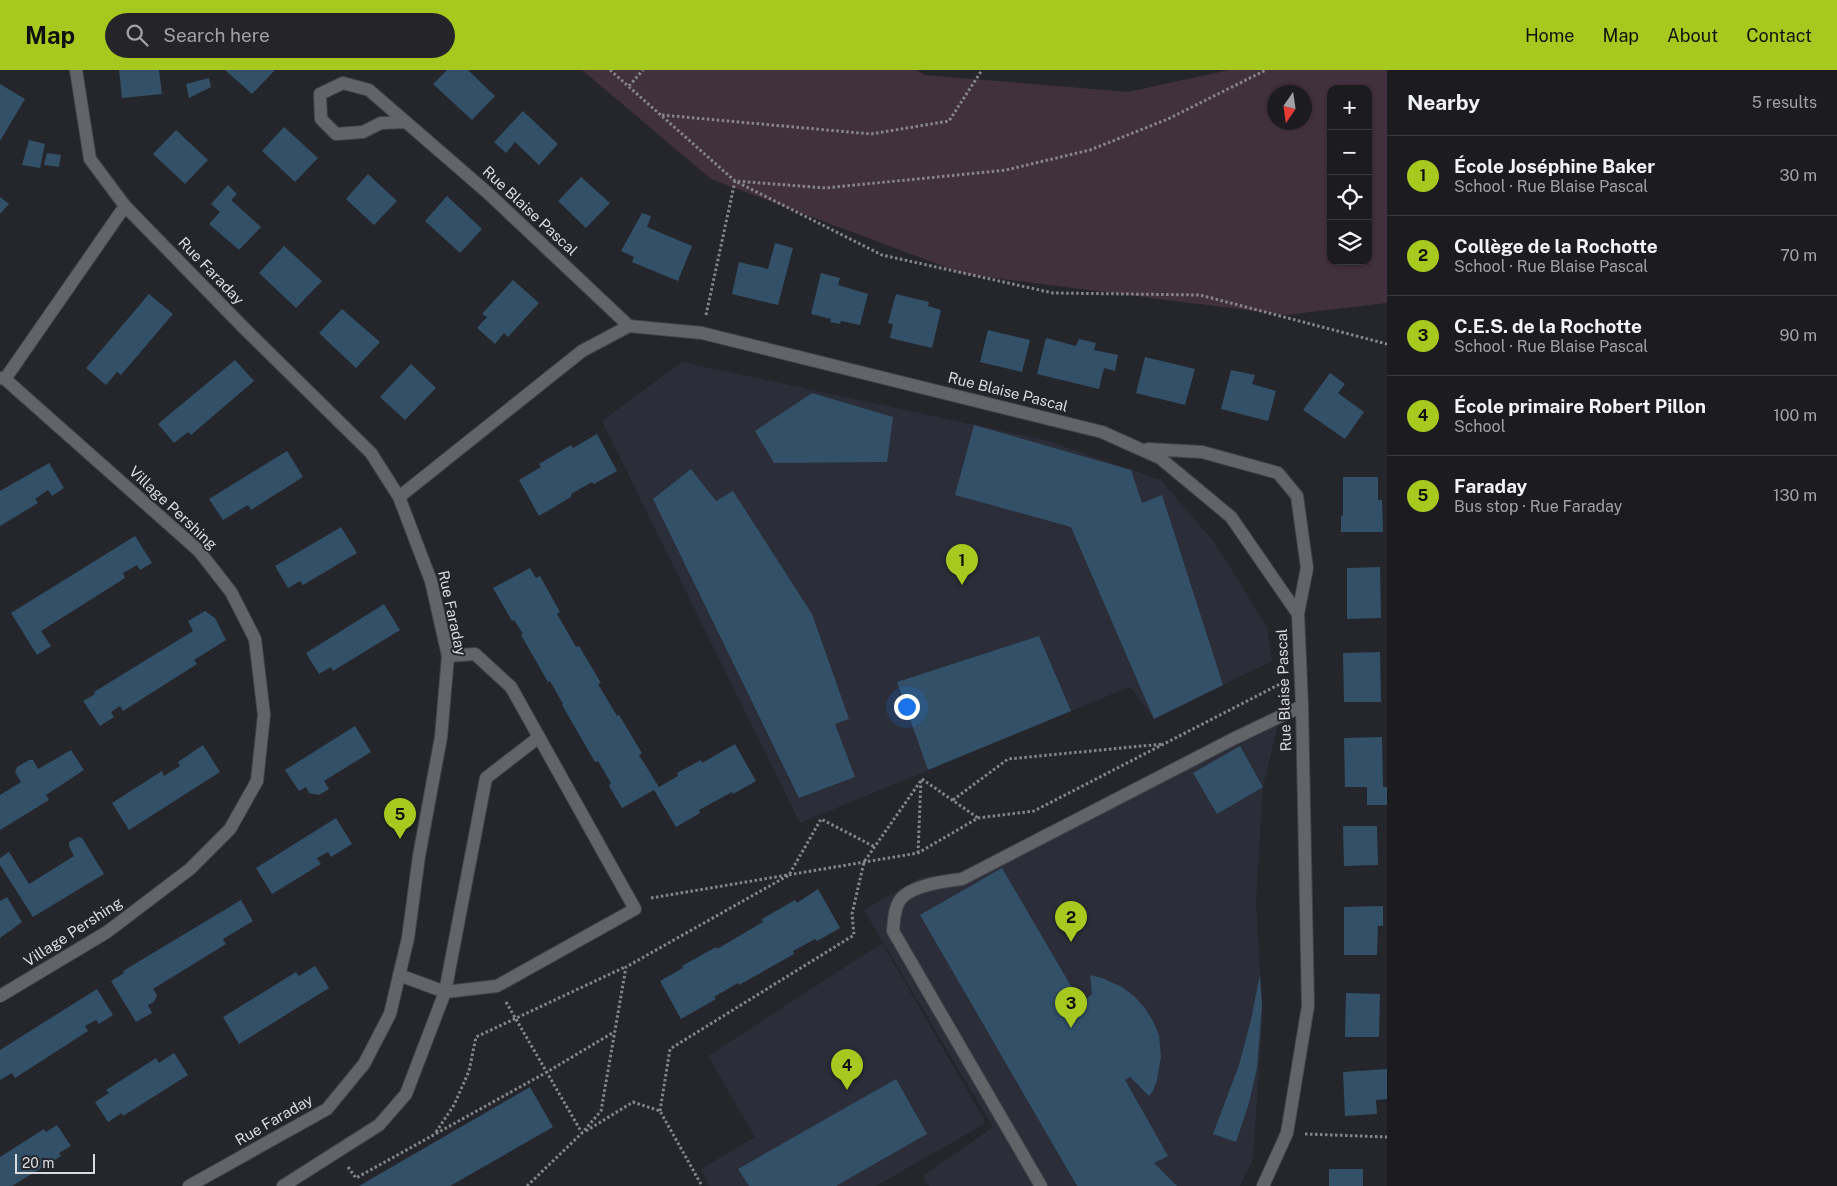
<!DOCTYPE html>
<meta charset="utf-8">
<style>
body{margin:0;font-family:"Public Sans",sans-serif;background:#252529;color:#f1f3f6}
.controls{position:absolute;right:15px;top:15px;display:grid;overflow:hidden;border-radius:10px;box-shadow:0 1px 4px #0004}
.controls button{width:45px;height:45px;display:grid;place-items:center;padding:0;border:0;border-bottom:1px solid #3a3a3e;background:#1c1c20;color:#f1f3f6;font:25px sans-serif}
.compass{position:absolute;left:1267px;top:15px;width:45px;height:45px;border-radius:50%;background:#1c1c20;box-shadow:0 1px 4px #0004;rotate:193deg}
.scale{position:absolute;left:15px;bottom:12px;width:80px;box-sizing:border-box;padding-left:5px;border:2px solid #dadbdf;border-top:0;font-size:14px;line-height:18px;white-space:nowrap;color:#dadbdf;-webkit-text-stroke:4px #25262b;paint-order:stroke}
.you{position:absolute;left:906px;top:636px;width:18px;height:18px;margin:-12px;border:4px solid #fff;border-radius:50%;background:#1a73e8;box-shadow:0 0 0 8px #1a73e833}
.badge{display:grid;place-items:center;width:32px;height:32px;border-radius:50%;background:#a7c81f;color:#111;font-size:16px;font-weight:700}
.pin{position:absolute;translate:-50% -41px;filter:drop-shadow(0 1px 2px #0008)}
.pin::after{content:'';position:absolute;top:26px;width:18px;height:15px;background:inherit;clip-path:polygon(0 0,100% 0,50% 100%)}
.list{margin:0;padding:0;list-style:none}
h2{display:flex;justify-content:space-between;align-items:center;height:65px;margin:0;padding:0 20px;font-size:21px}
h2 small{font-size:16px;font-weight:400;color:#a0a1a5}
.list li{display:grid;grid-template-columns:32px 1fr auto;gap:15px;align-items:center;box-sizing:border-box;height:80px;padding:0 20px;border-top:1px solid #3a3a3e}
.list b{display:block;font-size:19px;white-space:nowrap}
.list p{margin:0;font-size:16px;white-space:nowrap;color:#a0a1a5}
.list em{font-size:16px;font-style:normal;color:#a0a1a5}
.icon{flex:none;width:28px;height:28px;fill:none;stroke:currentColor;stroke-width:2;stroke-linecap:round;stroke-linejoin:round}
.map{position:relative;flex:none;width:1387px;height:1116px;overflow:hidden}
header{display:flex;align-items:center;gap:30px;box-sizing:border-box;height:70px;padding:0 25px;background:#a7c81f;color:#111}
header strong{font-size:24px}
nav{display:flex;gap:28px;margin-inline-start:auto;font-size:18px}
.search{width:350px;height:45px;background:#252529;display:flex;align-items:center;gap:12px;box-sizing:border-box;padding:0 18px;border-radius:28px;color:#a0a1a5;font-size:19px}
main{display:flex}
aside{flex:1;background:#1c1c20}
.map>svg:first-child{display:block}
.built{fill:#2b2d38}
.green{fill:#41303d;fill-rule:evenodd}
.building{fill:#325068}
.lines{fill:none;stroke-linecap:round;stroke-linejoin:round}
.minor-casing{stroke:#434449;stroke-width:14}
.path{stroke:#85868a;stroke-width:3;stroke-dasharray:2.5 2.5;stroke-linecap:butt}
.minor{stroke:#62646a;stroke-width:12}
.labels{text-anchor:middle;stroke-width:4;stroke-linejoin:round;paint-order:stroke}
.street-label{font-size:15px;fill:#dadbdf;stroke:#25262b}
</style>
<header>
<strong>Map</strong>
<div class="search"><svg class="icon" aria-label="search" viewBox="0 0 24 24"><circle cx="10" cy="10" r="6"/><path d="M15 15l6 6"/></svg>Search here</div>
<nav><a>Home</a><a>Map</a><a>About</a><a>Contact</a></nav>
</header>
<main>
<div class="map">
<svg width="1387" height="1116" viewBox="0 0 1387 1116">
<rect width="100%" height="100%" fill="#25262b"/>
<path class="built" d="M682 292 1045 370 1161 410 1215 473 1267 557 1272 591 1154 649 1130 617 800 753 602 351Z
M1282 637 1263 717 1256 830 1260 903 1258 913 1262 922V952L1253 1089 1240 1116H929L923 1106 993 1057 864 840 921 807 958 805Z
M882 873 986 1053 876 1116H709L701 1099 755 1067 708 986Z"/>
<path class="green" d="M582 0H917L925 5 1128 22 1229 0H1387V233L1285 245 964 204 711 109ZM1331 19H1368V191H1331ZM1274 22H1304V52H1274Z"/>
<path class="building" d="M119 0H159L162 24 122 28Z
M225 0H275L252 24Z
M447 0H468L495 26 472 50 433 14Z
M209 8 211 17 189 28 186 14Z
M0 14 25 29 0 71Z
M523 41 558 74 539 95 515 72 506 83 494 72Z
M284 57 318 88 295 112 262 81Z
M176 60 208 90 185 114 153 84Z
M29 70 45 74 40 98 22 95Z
M47 83 61 85 59 97 44 95Z
M368 104 397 131 374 155 346 129Z
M581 107 610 133 586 158 558 131Z
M228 115 237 124 231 130 261 157 239 180 209 154 220 142 211 134Z
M447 126 482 159 460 183 425 151Z
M0 127 9 134 0 144Z
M642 143 651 146 647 157 692 176 678 211 632 192 634 187 621 181Z
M775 173 793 178 778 235 732 224 739 192 768 199Z
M284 176 322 211 296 238 259 203Z
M821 203 840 208 838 215 868 224 860 255 841 251 840 254 830 252 831 249 811 244Z
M513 210 539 233 508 267 504 263 495 274 477 258 487 247 482 244Z
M149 224 173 244 121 305 117 302 106 315 86 298Z
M896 224 929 232 928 236 941 240 932 278 890 268 893 254 888 253Z
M342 239 380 272 356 298 319 263Z
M988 260 1030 270 1022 302 980 292Z
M1046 268 1076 276 1079 269 1096 273 1094 280 1118 285 1115 301 1104 298 1099 319 1037 304Z
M1145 287 1195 299 1185 335 1136 323Z
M235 290 254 311 191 365 188 362 174 373 158 354Z
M411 294 436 318 405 350 380 327Z
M1231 300 1255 305 1252 314 1276 321 1268 351 1221 339Z
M1330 303 1345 314 1338 323 1364 342 1345 369 1303 340Z
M812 323 893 347 887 392 774 393 755 361Z
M974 355 1131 400 1142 433 1162 425 1223 615 1154 649 1071 457 955 425Z
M597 364 617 401 594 414 592 412 571 424V427L539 446 519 410 541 397 539 394 571 375 573 378Z
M287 381 303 407 251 440 248 435 223 450 209 429Z
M49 393 64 418 52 426 48 420 35 429 38 433 0 456V421Z
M691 399 716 431 733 421 812 544 849 649 835 654 855 707 799 728 653 429Z
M1343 407H1378V430H1382L1383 462H1341V445L1343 446Z
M341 457 357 483 303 515 300 511 288 518 275 496Z
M135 466 152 493 140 500 137 495 123 503 125 508 41 561 51 576 37 585 11 543Z
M1380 497 1381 548 1347 549V498Z
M530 498 536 508 540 506 560 542 557 544 576 577 579 576 601 613 598 614 617 646 619 645 642 683 639 685 659 717 678 706 677 703 701 690 702 693 735 674 756 711 733 724 732 722 699 740 700 743 676 757 654 720 622 738 609 716 611 713 598 691 595 692 562 635 563 634 550 611 548 612 521 565 523 564 514 550 512 551 493 518Z
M384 534 400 560 333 601 331 597 319 604 306 583Z
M205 541 215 548 226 570 194 590 197 594 123 641 120 636 111 642 114 647 100 656 83 631 95 624 94 622 193 561 188 551Z
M1039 566 1071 641 928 700 897 612Z
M1380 582 1381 632H1344L1343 583Z
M355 656 371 682 324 711 329 719 319 725 309 723 306 717 299 721 285 700Z
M1382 667 1383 717H1387V735H1367V717H1345L1344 668Z
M203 675 220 702 129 760 112 733 162 701 164 706 180 696 178 692Z
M1240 676 1263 717 1217 744 1193 703Z
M71 680 84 700 46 725 49 730 0 760V725L21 712 15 702 17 697 29 690H33L38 699Z
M336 748 352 774 331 787 328 782 317 788 321 794 272 824 256 798Z
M1343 756H1377L1378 795 1344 796Z
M78 767 82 768 104 804 33 847 0 795V788L9 782 29 814 74 786 69 776V772Z
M1002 798 1081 933 1092 924 1090 905 1102 908 1122 917 1134 926 1145 938 1153 951 1159 965 1161 987 1157 1010 1153 1021 1149 1026 1130 1007 1125 1010 1168 1086 1154 1093 1177 1116H1077L920 845Z
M818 819 840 858 817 871 815 869 793 881 794 884 739 915 738 913 714 927 716 929 681 949 660 911 683 898 682 896 716 877 717 879 763 852 762 849 795 830 797 833Z
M7 827 22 852 0 868V831Z
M241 830 253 851 223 869 226 874 153 919 157 925 154 932 148 935 152 943 136 952 111 911 124 903 123 901Z
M1383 836V856H1378L1377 885H1344V837Z
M315 896 329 918 239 974 223 947 296 902 299 906Z
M1260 904 1262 936 1257 998 1249 1033 1236 1072 1213 1064 1239 995 1251 950Z
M97 919 113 945 99 954 96 950 85 956 88 961 15 1008 12 1003 0 1010V980Z
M1346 923 1380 924 1379 967H1345Z
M174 983 188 1005 123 1046 122 1043 108 1052 95 1032 109 1023 106 1020 156 988 159 993Z
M1387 999V1029L1376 1030 1377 1044 1345 1046 1343 1002Z
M896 1009 927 1064 836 1116H749L738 1099Z
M530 1017 553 1057 450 1116H359Z
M57 1055 71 1076 59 1083 61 1086 12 1116H0V1087L44 1059 46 1062Z
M1329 1099H1363V1116H1329Z"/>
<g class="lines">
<defs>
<path id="minor" d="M76 0 90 89 125 136 244 258 371 383 399 427 431 511 448 586 441 667 419 786 408 868 390 944 364 994 327 1039 189 1116
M406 52 381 53 363 62 336 64 321 49 320 24 343 13 369 20 489 124 629 256
M0 308 5 309 199 481 231 522 255 569 264 645 257 711 230 759 190 799 107 862 0 926
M5 309 125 136
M1148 379 1202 382 1278 403 1297 426 1307 498 1298 544
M399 427 582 281 629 256 702 263 1102 362 1160 388 1231 447 1298 544 1302 636 1308 936 1287 1063 1263 1116
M399 905 445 922 497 916 635 839 511 617 475 584 448 586
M283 1116 379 1055 406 1024 445 922 486 708 539 667
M1041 1116 893 861C894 851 894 839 900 830 910 815 946 811 962 809L1233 669 1302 636"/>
</defs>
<use href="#minor" class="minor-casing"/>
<path class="path" d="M610 0 735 111 826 118 1006 100 1090 80 1168 49 1266 0
M629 16 643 0
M662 45 871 64 949 51 982 0
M706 245 735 111 882 185 1053 223 1200 225 1387 274
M953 730 1008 689 1163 674
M918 783 921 709
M651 828 918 783 978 748 1034 741 1282 613
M506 932 582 1063
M660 1041 670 979 854 865 852 844 864 792 922 709 978 748
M586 1061 633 1032 660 1041 702 1116
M436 1062 454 1035 469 1001 476 967 625 897
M1305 1064 1387 1067
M348 1097 356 1108 547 1002 614 962
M527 1116 582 1063 601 1041 626 897 789 805 821 749 875 777"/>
<use href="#minor" class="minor"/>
</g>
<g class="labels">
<g class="street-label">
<text transform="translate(530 141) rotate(43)" y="5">Rue Blaise Pascal</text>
<text transform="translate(211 201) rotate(46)" y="5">Rue Faraday</text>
<text transform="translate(1008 322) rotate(14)" y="5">Rue Blaise Pascal</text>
<text transform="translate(173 438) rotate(43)" y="5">Village Pershing</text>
<text transform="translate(452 543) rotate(78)" y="5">Rue Faraday</text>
<text transform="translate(1284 620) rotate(-92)" y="5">Rue Blaise Pascal</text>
<text transform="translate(73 862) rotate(-33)" y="5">Village Pershing</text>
<text transform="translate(274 1050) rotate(-30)" y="5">Rue Faraday</text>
</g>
</g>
</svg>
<div class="controls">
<button>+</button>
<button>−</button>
<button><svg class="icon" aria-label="locate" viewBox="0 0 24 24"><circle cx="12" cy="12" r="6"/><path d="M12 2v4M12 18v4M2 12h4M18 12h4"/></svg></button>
<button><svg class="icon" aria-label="layers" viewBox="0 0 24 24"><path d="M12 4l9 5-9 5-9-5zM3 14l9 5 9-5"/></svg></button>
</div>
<svg class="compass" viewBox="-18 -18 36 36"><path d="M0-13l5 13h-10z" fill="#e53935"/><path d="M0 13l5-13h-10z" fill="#a0a1a5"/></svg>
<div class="scale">20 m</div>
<div class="you"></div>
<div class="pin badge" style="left:962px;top:515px">1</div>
<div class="pin badge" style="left:1071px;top:872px">2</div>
<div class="pin badge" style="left:1071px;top:958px">3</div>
<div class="pin badge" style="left:847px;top:1020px">4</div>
<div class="pin badge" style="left:400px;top:769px">5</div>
</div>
<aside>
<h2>Nearby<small>5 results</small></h2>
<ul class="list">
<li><span class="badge">1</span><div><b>École Joséphine Baker</b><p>School · Rue Blaise Pascal</p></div><em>30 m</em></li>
<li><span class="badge">2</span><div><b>Collège de la Rochotte</b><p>School · Rue Blaise Pascal</p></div><em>70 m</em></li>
<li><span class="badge">3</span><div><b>C.E.S. de la Rochotte</b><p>School · Rue Blaise Pascal</p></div><em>90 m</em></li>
<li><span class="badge">4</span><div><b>École primaire Robert Pillon</b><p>School</p></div><em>100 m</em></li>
<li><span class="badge">5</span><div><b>Faraday</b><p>Bus stop · Rue Faraday</p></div><em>130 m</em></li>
</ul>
</aside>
</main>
